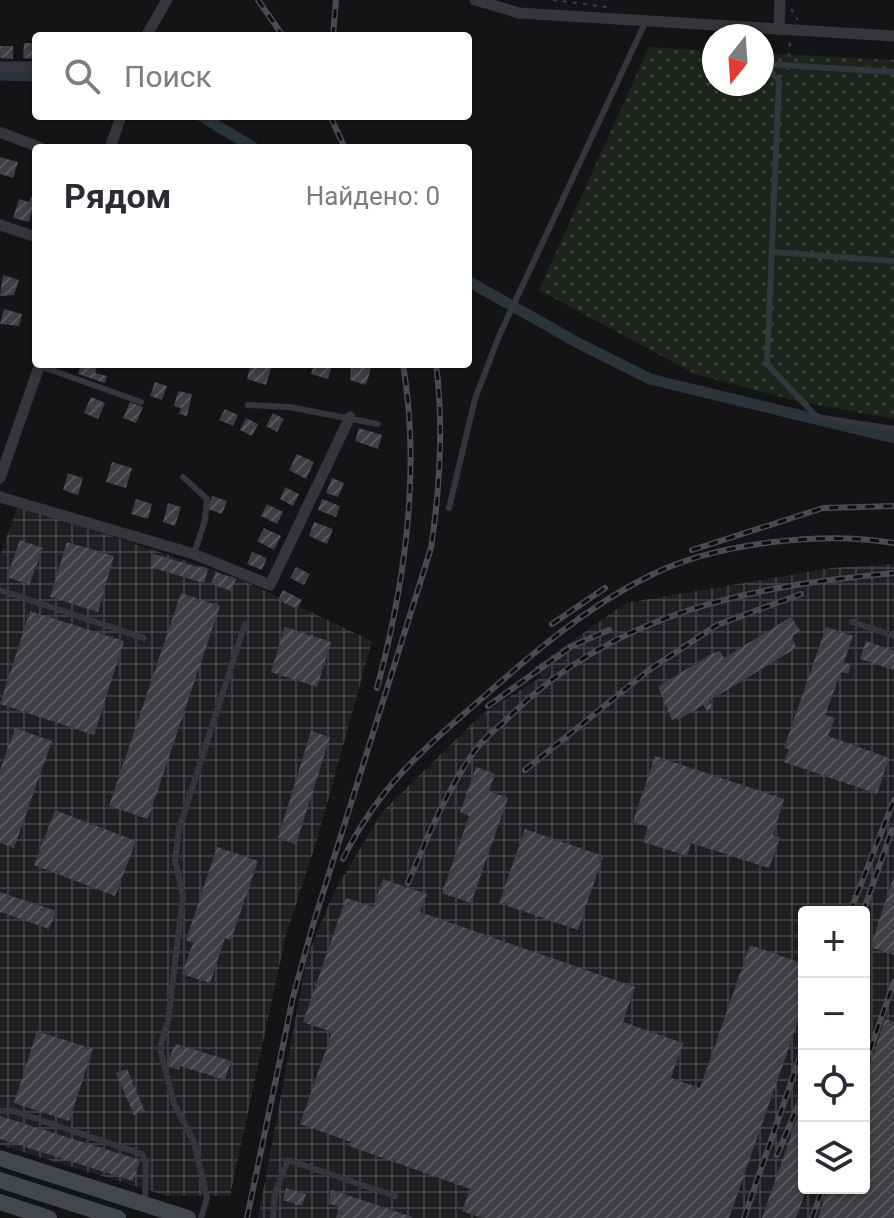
<!DOCTYPE html>
<html lang="ru">
<meta charset="utf-8">
<style>
body{margin:0;font-family:Roboto,sans-serif;background:#f7f7f7;color:#2b2b33}
.controls{position:absolute;right:24px;bottom:24px;display:grid;overflow:hidden;border-radius:8px;box-shadow:0 2px 6px #0004}
.controls button{width:72px;height:72px;display:grid;place-items:center;padding:0;border:0;border-bottom:2px solid #e1e1e2;background:#fff;color:#2b2b33;font:40px sans-serif}
.compass{position:absolute;left:702px;top:24px;width:72px;height:72px;border-radius:50%;background:#fff;box-shadow:0 2px 6px #0004;rotate:197deg}
.list{margin:0;padding:0;list-style:none}
h2{display:flex;justify-content:space-between;align-items:center;height:104px;margin:0;padding:0 32px;font-size:34px}
h2 small{font-size:26px;font-weight:400;color:#7c7c81}
.icon{flex:none;width:44px;height:44px;fill:none;stroke:currentColor;stroke-width:2;stroke-linecap:round;stroke-linejoin:round}
.map{position:relative;flex:none;width:894px;height:1218px;overflow:hidden}
.search{position:absolute;background:#fff;box-shadow:0 2px 6px #0004;left:32px;top:32px;width:440px;height:88px;display:flex;align-items:center;gap:20px;box-sizing:border-box;padding:0 28px;border-radius:8px;color:#7c7c81;font-size:30px}
.panel{position:absolute;background:#fff;box-shadow:0 2px 6px #0004;left:32px;top:144px;width:440px;height:224px;border-radius:8px}
.map>svg:first-child{display:block}
.industrial{fill:url(#industrial-grid);fill-rule:evenodd}
.garden{fill:url(#garden-dots)}
.lines{fill:none;stroke-linecap:round;stroke-linejoin:round}
.canal{stroke:#29353a;stroke-width:11}
.building{fill:url(#building-hatch)}
.path{stroke:#3b3d42;stroke-width:2;stroke-dasharray:4 6;stroke-linecap:butt}
.lane{stroke:#35363b;stroke-width:6}
.street{stroke:#35363b;stroke-width:11}
.secondary{stroke:#43464b;stroke-width:16}
.rail-casing{stroke:#484b50;stroke-width:6}
.rail{stroke:#0f0f11;stroke-width:3;stroke-dasharray:9;stroke-linecap:butt}
</style>
<div class="map">
<svg width="894" height="1218" viewBox="0 0 894 1218">
<defs>
<pattern id="industrial-grid" width="8" height="8" patternUnits="userSpaceOnUse" patternTransform="scale(2)"><rect width="8" height="8" fill="#202023"/><path d="M0 4h8M4 0v8" fill="none" stroke="#3d3e41"/></pattern>
<pattern id="garden-dots" width="8" height="8" patternUnits="userSpaceOnUse" patternTransform="scale(2)"><rect width="8" height="8" fill="#1c241c"/><path d="M2 2h.1M6 6h.1" fill="none" stroke="#3a413b" stroke-width="1.8" stroke-linecap="round"/></pattern>
<pattern id="building-hatch" width="6" height="6" patternUnits="userSpaceOnUse" patternTransform="scale(2)"><rect width="6" height="6" fill="#3e3f43"/><path d="M-1 1l2-2M0 6l6-6M5 7l2-2" fill="none" stroke="#57585c"/></pattern>
</defs>
<rect width="100%" height="100%" fill="#141416"/>
<path class="industrial" d="M18 505 240 579 372 641 317 840 286 935 230 1196H168L0 1145V556Z
M894 564V1218H258L307 957 334 892 382 812 482 714 541 677 535 667 626 603 831 568ZM804 912H864V1188H804Z"/>
<path class="garden" d="M649 47 714 51V84H762V53L894 60V419L797 401 695 374 539 290Z"/>
<g class="lines">
<path class="canal" d="M0 75 36 76
M201 116 254 148
M468 281 578 343 650 379 894 438"/>
</g>
<path class="building" d="M24 43H36V59L23 58Z
M0 46H13V59L0 58Z
M0 157 18 162 13 178 0 174Z
M31 197 36 198 29 222 13 218 19 199 29 202Z
M3 275 19 280 14 295 0 296Z
M4 309 22 314 19 326 0 324Z
M81 364H98L95 373 107 376 105 383 78 374Z
M251 364 272 366 266 385 247 379Z
M314 364H333L328 379 311 374Z
M351 364 372 365 366 385 350 380Z
M155 382 167 386 162 400 150 396Z
M178 391 192 394 187 416 179 414 181 408 174 406Z
M91 397 105 403 98 419 84 413Z
M130 402 143 407 136 423 123 418Z
M225 409 238 415 233 426 219 420Z
M273 413 284 419 277 432 266 426Z
M246 418 258 424 252 436 240 430Z
M359 428 382 435 378 449 355 441Z
M297 454 314 462 306 479 289 470Z
M112 462 132 468 126 488 106 482Z
M68 473 83 478 78 495 63 490Z
M332 478 344 483 338 497 326 493Z
M285 487 299 494 293 506 280 499Z
M212 496 227 501 222 514 208 509Z
M136 499 152 504 148 519 131 514Z
M322 499 340 506 336 517 318 510Z
M168 503 181 507 175 526 163 522Z
M267 504 283 512 277 524 261 516Z
M314 522 333 529 327 544 309 536Z
M264 528 281 536 274 550 257 541Z
M20 540 43 548 29 585 7 577Z
M67 542 114 556 98 612 50 597Z
M252 552 267 558 262 570 247 564Z
M154 554 208 570 204 583 150 567Z
M296 567 310 574 304 585 290 578Z
M216 572 236 579 231 591 211 584Z
M283 590 302 600 297 609 278 600Z
M181 593 220 606 148 819 109 806Z
M30 611 124 641 94 735 0 704Z
M791 617 800 631 792 636 796 648 709 701 713 707 707 711 703 705 678 720 676 718 672 720 658 687 711 654 720 651 724 658Z
M285 627 331 642 317 687 271 672Z
M826 627 853 636 844 662 851 665 848 674 841 672 825 715 835 718 828 736 889 758 877 794 784 762 789 749 784 748Z
M866 641 894 651V670L860 659Z
M15 728 52 741 14 848 0 843V770Z
M311 731 330 737 296 844 278 838Z
M655 756 784 799 773 835 780 837 769 868 691 843 687 856 643 842 648 827 633 822Z
M476 767 495 774 489 791 508 798 471 903 442 893 469 816 460 812Z
M55 810 136 841 115 896 34 865Z
M525 829 603 856 578 930 499 903Z
M217 847 258 861 231 940 225 938 210 983 182 974 193 943 186 940Z
M894 876V955L870 947Z
M383 879 427 894 420 912 635 987 623 1022 683 1043 671 1078 700 1088 750 945 804 964V1005L729 1218H482L462 1211 470 1189 349 1146 351 1142 300 1124 332 1032 303 1022 346 898 373 907Z
M0 892 56 911 49 929 0 912Z
M885 1019 894 1022V1218H818L828 1188H864V1082Z
M37 1031 93 1049 69 1121 14 1103Z
M176 1044 231 1061 225 1080 180 1066 179 1070 170 1067 167 1061Z
M127 1069 145 1111 134 1115 116 1073Z
M800 1110 804 1111V1188H807L796 1218H762Z
M0 1116 140 1160 133 1181 0 1139Z
M286 1188 306 1194 302 1206 283 1200Z
M332 1190 412 1217V1218H336L339 1207 328 1203Z"/>
<g class="lines">
<path class="path" d="M553 0 607 7
M791 9 798 20
M789 57 790 39"/>
<path class="lane" d="M762 61 779 81 767 364 817 417 894 429
M766 64 894 72
M772 252 894 261
M40 366 141 402
M248 405 289 407 378 424
M183 477 207 499 205 520 194 554
M449 508 475 399 499 336 645 23
M0 590 144 638
M852 622 894 636
M0 1111H13L142 1154 146 1162 145 1200
M201 1218 207 1198 194 1142 174 1104 160 1048 168 1021 183 896 175 861 179 829 245 624
M273 1218 275 1193 288 1160 395 1196"/>
<path class="street" d="M475 0 519 13 894 36
M779 30 780 0
M146 36 167 0
M0 67H36
M0 132 41 148
M110 148 121 116
M0 225 36 237
M0 478 40 364
M0 497 194 554 270 585 350 417"/>
<path class="secondary" d="M0 1158 188 1218
M0 1180 118 1218
M0 1202 49 1218"/>
<defs>
<path id="rail" d="M258 0 283 36
M333 36 336 0
M330 116 345 148
M692 550 823 508 894 506
M552 624 605 588
M377 688C405 584 421 471 403 364
M488 706 572 646 609 630
M525 770 649 670 717 625 801 594
M343 859C377 789 422 750 480 700 533 653 586 607 651 575 716 543 822 531 894 543
M408 883C428 836 446 791 476 749 486 736 500 726 511 715 616 612 752 586 894 573
M850 912 894 800
M863 912 892 830
M864 1067 894 982
M777 1155 804 1092
M247 1218 293 997 312 928 431 548C440 487 444 425 436 364
M744 1218 804 1045
M812 1218 823 1188"/>
</defs>
<use href="#rail" class="rail-casing"/>
<use href="#rail" class="rail"/>
</g>
</svg>
<div class="controls">
<button>+</button>
<button>−</button>
<button><svg class="icon" aria-label="locate" viewBox="0 0 24 24"><circle cx="12" cy="12" r="6"/><path d="M12 2v4M12 18v4M2 12h4M18 12h4"/></svg></button>
<button><svg class="icon" aria-label="layers" viewBox="0 0 24 24"><path d="M12 4l9 5-9 5-9-5zM3 14l9 5 9-5"/></svg></button>
</div>
<svg class="compass" viewBox="-18 -18 36 36"><path d="M0-13l5 13h-10z" fill="#e53935"/><path d="M0 13l5-13h-10z" fill="#7c7c81"/></svg>
<div class="search"><svg class="icon" aria-label="search" viewBox="0 0 24 24"><circle cx="10" cy="10" r="6"/><path d="M15 15l6 6"/></svg>Поиск</div>
<section class="panel">
<h2>Рядом<small>Найдено: 0</small></h2>
<ul class="list">
</ul>
</section>
</div>
